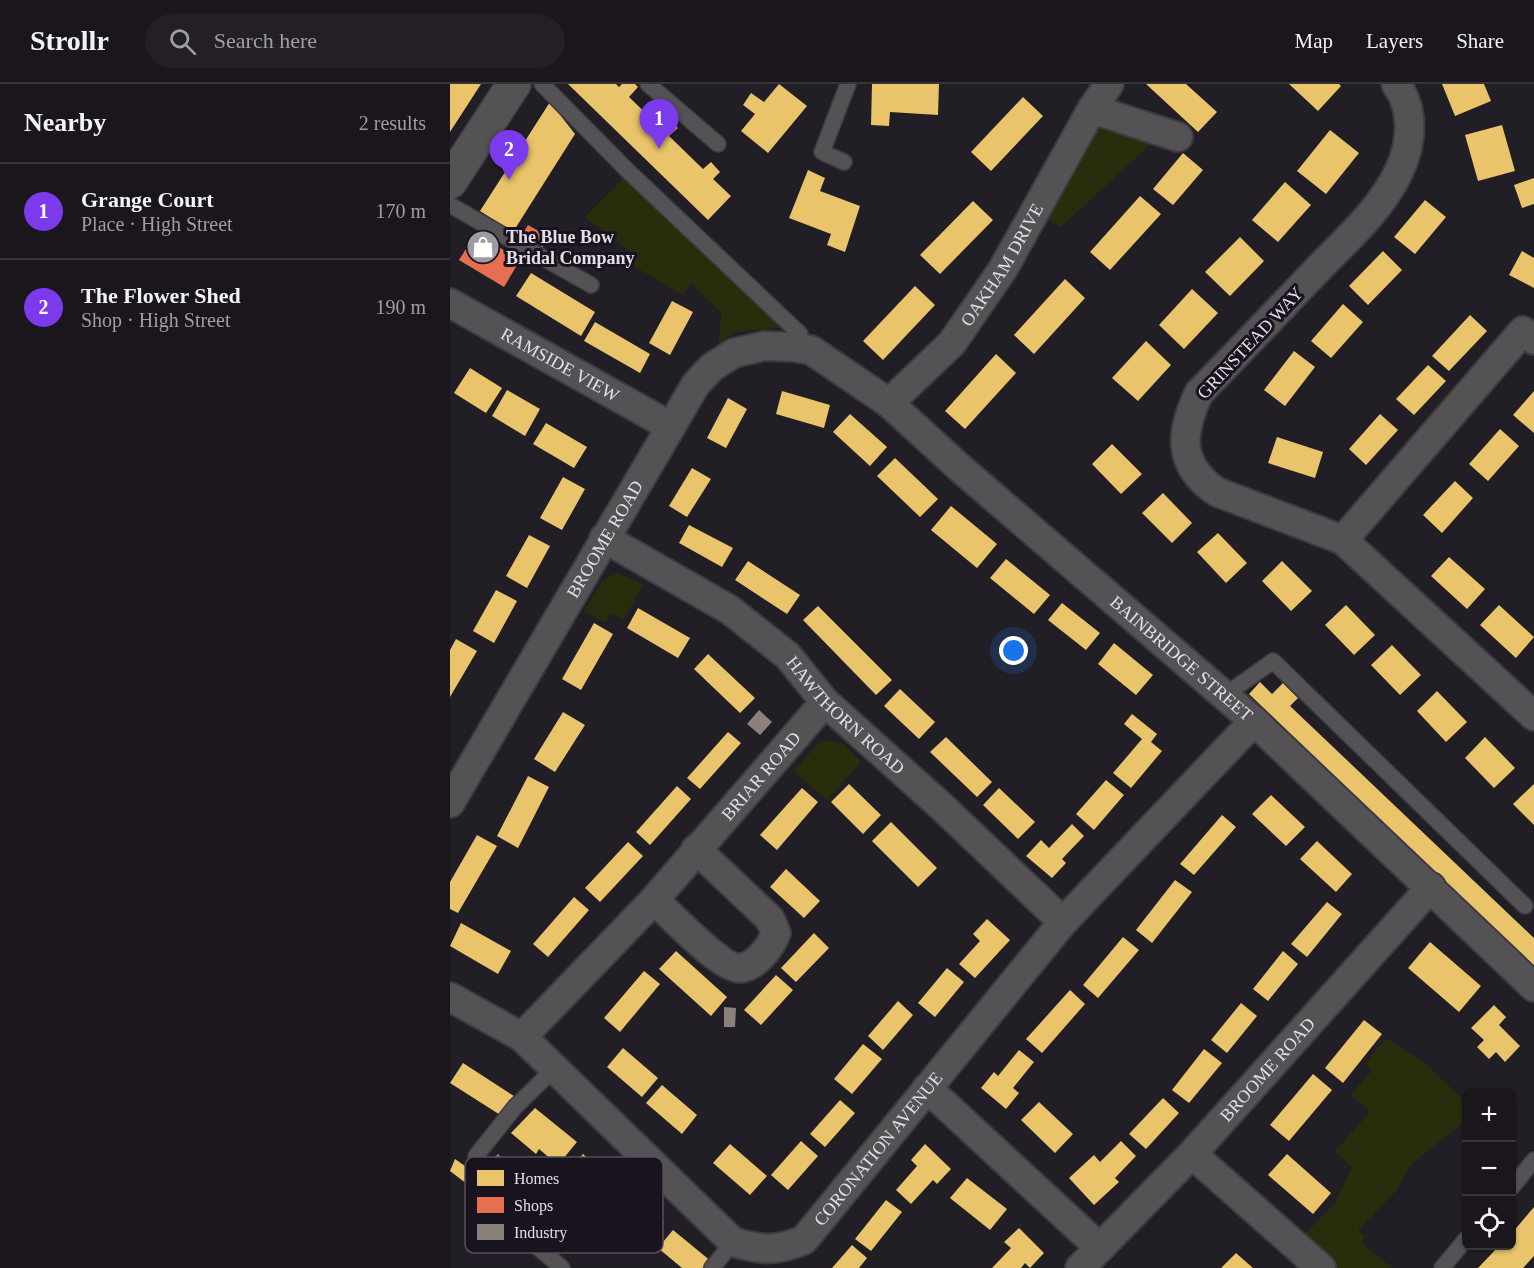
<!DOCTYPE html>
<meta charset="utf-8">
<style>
body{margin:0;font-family:"Times New Roman",serif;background:#231f25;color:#f1f3f6}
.controls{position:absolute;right:18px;bottom:18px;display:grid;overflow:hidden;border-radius:9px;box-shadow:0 2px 4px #0004}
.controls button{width:54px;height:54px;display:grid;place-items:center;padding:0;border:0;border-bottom:2px solid #38353b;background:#1a161c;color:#f1f3f6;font:30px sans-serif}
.you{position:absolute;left:564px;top:567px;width:21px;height:21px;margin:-15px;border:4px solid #fff;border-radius:50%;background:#1a73e8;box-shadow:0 0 0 9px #1a73e833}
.badge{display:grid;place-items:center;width:39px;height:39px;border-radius:50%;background:#7c3aed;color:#fff;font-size:20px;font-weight:700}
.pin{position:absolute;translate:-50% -50px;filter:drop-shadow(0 2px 3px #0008)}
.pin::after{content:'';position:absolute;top:32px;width:21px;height:18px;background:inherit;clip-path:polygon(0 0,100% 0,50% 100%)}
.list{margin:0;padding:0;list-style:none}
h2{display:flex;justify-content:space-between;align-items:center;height:78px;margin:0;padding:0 24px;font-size:26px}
h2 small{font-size:20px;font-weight:400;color:#9f9fa3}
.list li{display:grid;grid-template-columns:39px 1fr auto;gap:18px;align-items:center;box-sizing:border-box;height:96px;padding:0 24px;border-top:2px solid #38353b}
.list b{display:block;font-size:22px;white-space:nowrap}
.list p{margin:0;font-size:20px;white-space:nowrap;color:#9f9fa3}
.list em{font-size:20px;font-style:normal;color:#9f9fa3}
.icon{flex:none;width:33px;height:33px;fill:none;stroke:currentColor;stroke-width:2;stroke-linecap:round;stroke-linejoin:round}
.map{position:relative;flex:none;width:1084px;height:1184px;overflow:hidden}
header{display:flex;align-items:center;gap:36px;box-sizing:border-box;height:84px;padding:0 30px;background:#1a161c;border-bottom:2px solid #38353b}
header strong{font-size:28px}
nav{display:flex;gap:33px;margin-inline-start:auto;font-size:21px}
.search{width:420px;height:54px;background:#231f25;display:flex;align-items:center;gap:15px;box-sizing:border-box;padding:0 21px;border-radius:33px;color:#9f9fa3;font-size:22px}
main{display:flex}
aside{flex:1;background:#1a161c}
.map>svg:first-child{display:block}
.green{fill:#292d0c}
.homes{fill:#e9c46a}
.shops{fill:#e76f51}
.industry{fill:#8a817c}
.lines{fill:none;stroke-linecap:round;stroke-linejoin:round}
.service-casing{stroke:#3d3a40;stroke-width:18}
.minor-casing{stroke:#3d3a40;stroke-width:32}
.tertiary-casing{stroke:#3d3a40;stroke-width:36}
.service{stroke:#545255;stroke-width:15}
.minor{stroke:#545255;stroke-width:28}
.tertiary{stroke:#545255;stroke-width:33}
.labels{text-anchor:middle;stroke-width:6;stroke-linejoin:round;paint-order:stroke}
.poi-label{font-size:18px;font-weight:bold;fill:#e3dee8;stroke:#19121f;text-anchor:start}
.street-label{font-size:18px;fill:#e3dee8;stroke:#19121f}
.key{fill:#19121f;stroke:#564f5b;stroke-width:1.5}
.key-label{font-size:16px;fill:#e3dee8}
</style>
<header>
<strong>Strollr</strong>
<div class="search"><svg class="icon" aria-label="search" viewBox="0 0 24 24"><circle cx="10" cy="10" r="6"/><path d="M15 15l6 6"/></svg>Search here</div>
<nav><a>Map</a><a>Layers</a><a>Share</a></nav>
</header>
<main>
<aside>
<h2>Nearby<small>2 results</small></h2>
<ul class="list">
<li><span class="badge">1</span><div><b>Grange Court</b><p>Place · High Street</p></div><em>170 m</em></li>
<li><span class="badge">2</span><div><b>The Flower Shed</b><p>Shop · High Street</p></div><em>190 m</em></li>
</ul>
</aside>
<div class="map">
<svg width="1084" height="1184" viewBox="0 0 1084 1184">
<rect width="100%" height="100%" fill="#221e26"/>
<path class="green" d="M645 41 703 58 611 143 596 135Z
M179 88 339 243 285 248 269 259 271 228 241 199 233 211 180 180 186 172 135 133Z
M167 489 194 500 173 536 160 530 155 539 135 527 152 497Z
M377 656 395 660 411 678 377 716 343 687 369 659Z
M936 954 976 980 1016 1018V1036L963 1079 945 1108 908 1146 915 1153 911 1158 942 1184H888L853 1152 885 1119 902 1083 885 1067 920 1028 901 1011 922 986 915 980Z"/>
<path class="homes" d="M0 0H31L0 48Z
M118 0H166L169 3 172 0H185L188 3 179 13 210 43 219 34 228 44 219 52 253 85 261 78 270 88 263 95 281 112 258 136Z
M329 0 357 22 318 69 291 47 305 30 293 21 301 9 314 18Z
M422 0H489L488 31 440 28 439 42 421 41Z
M696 0H736L767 28 748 48Z
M839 0H889L891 2 868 27Z
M992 0H1034L1041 17 1005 32Z
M573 13 593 32 541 87 521 68Z
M100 18 125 50 63 148 30 127Z
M1052 41 1065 87 1028 97 1015 51Z
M880 46 909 69 876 110 847 87Z
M733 69 753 86 723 121 703 105Z
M358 86 375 94 370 107 410 122 395 168 377 161 381 150 339 134Z
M1084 94V120L1072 124 1064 101Z
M835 98 861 121 828 158 802 136Z
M690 112 711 130 660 186 640 168Z
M975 116 996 133 965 170 944 153Z
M523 117 543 136 490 190 470 171Z
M790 153 814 177 780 212 755 188Z
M933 167 952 186 918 221 899 202Z
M1072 167 1084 174V204L1059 191Z
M81 189 145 228 131 252 66 212Z
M615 195 635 214 584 270 564 251Z
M465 202 485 221 433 276 413 257Z
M742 205 768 229 734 265 709 241Z
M222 217 243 228 220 271 199 259Z
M893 220 913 238 881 274 861 257Z
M1020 231 1037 247 999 287 982 272Z
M145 238 200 270 190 289 134 257Z
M696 257 721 281 688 317 662 294Z
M844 267 865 283 835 322 814 306Z
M546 270 566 289 515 345 495 327Z
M978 281 996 297 964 331 946 315Z
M20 284 52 304 36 329 4 309Z
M57 306 90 325 75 352 42 332Z
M332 307 380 321 374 344 326 330Z
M1084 307V349L1063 331Z
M278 314 297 325 276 364 257 354Z
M400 330 437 363 420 382 383 348Z
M930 330 948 346 916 381 899 365Z
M96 339 137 363 124 384 83 360Z
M1050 345 1069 362 1038 397 1019 380Z
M827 353 873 368 865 394 818 379Z
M662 360 692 390 671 410 642 380Z
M445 374 488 415 470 433 427 392Z
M242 384 261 395 237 433 219 422Z
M113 393 135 405 112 446 90 434Z
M1005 397 1023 414 992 449 973 431Z
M713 409 742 439 722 459 692 429Z
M501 422 547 460 527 484 481 446Z
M239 441 283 464 272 483 229 459Z
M768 449 797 479 776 499 747 468Z
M79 451 100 462 77 504 56 492Z
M999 473 1035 505 1017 525 981 492Z
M556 475 600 511 584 530 540 494Z
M298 477 350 511 337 530 285 496Z
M832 477 862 507 841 527 812 497Z
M46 506 67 517 44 559 23 547Z
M612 519 650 549 636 566 598 536Z
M896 521 925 551 904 571 875 541Z
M1049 521 1084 553 1066 574 1030 541Z
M368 522 442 596 426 611 353 536Z
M188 524 240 554 228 574 177 544Z
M144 539 163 550 131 606 112 595Z
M6 555 27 567 0 613V566Z
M664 559 703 591 686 611 648 580Z
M942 561 971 591 950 611 921 581Z
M258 570 305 614 290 629 244 585Z
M810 598 822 610 833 599 848 614 840 622 1084 854V883L799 610Z
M450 605 485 638 469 655 434 622Z
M987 607 1017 638 996 658 967 627Z
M113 628 135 641 105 688 84 675Z
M682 630 707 650 701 658 712 667 681 704 663 689 692 655 674 640Z
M278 648 291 659 250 705 237 694Z
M496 653 542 698 527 713 480 668Z
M1035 653 1065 684 1044 704 1015 674Z
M78 692 99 703 68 764 47 752Z
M656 696 674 711 644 746 626 730Z
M399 700 431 731 413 750 381 718Z
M1084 700V741L1063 720Z
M227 702 241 715 200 761 186 748Z
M352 704 368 718 327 766 310 751Z
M549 704 585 738 568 755 533 721Z
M821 711 855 743 836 762 802 730Z
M772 731 786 743 744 791 730 780Z
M441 738 487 784 468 803 422 757Z
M622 740 634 752 612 775 616 779 602 794 576 772 591 756 599 764Z
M27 751 47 762 8 829 0 825V798Z
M867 757 902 790 886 808 850 775Z
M178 758 193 772 150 818 135 804Z
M336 785 370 817 354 834 320 803Z
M725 796 742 808 702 859 686 846Z
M124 813 139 826 98 873 83 860Z
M877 818 892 830 857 873 841 860Z
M537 835 560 856 525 894 509 880 530 857 523 850Z
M11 839 61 867 48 890 0 862Z
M364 849 379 864 346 898 331 884Z
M673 853 689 866 648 914 633 901Z
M980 858 1031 902 1009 928 958 884Z
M226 867 277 913 261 932 209 885Z
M833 867 848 880 818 917 803 905Z
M497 884 514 898 485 933 468 919Z
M194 887 210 900 170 948 154 934Z
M326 891 343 906 311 941 294 926Z
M620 906 635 920 592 969 576 955Z
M448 917 463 931 433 966 418 952Z
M791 919 807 932 777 969 761 956Z
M1044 921 1056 933 1049 941 1070 962 1055 978 1046 968 1039 975 1027 963 1034 956 1021 944Z
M914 936 932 950 893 999 875 984Z
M413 960 432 975 402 1010 384 995Z
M173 964 208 994 192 1013 157 983Z
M754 965 772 979 739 1019 722 1006Z
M569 966 584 978 563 1004 569 1009 556 1025 531 1004 544 988 548 992Z
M13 979 67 1014 55 1034 0 999Z
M863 990 882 1006 839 1057 820 1041Z
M212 1001 247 1031 232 1050 196 1019Z
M713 1014 729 1029 696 1065 679 1050Z
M390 1016 405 1029 375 1063 360 1050Z
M589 1018 623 1050 605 1069 571 1036Z
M85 1024 127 1058 108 1081 89 1065 86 1070 61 1049Z
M351 1057 368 1072 338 1106 321 1091Z
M671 1057 686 1072 665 1094 669 1098 644 1121 619 1094 644 1071 650 1078Z
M280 1060 317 1092 300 1111 263 1079Z
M475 1060 501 1085 487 1100 483 1096 461 1120 446 1106 467 1082 461 1076Z
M133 1070 165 1099 147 1118 115 1090Z
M837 1070 881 1109 863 1130 818 1091Z
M5 1075 25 1089 17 1100 0 1087Z
M517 1094 557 1125 540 1146 500 1114Z
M176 1104 214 1138 197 1157 159 1124Z
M436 1116 452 1128 421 1167 405 1155Z
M1084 1123V1172L1073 1184H1028L1049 1162 1062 1161V1149Z
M569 1144 594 1169 580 1184 575 1179 571 1184H542L561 1164 554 1158Z
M223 1146 262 1178 257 1184H232L208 1164Z
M402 1161 417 1174 409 1184H382Z
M786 1169 803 1184H771Z"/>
<path class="shops" d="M78 141 99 153 91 166 71 153Z
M26 149 70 176 54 203 9 176Z"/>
<path class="industry" d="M309 626 322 638 310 651 297 640Z
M274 923 286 924 285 943H274Z
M48 1070 63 1086 49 1100 33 1084Z"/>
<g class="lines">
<defs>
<path id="service" d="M92 0 179 88 350 250
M198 0 268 60
M394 78 372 68 398 0
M0 121 141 201
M775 611 823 577 1075 822
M26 1072 65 1023 104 985
M1062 1103 1084 1076
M35 1118 112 1184
M262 1184 283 1158
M992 1184 1016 1155"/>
<g id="minor">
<path d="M946 0C965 25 962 60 949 87 931 126 896 156 867 186 828 227 789 268 749 309 730 349 727 381 767 408L893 456 1084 632"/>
<path d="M642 25 728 53"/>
<path id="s1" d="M0 219 220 342"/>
<path id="s2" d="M439 319 502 259 553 185 642 25 659 0"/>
<path id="s3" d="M154 454 280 526 338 572 375 618 490 721 613 838"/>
<path d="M893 456 1073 247 1084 256"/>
<path id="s4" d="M0 719 246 300 262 283 284 269 314 262 342 263 361 266 439 319 510 384 804 637 1084 903"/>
<path d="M204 816C220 830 272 886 291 884 307 882 321 862 326 849L320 835 246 765"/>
<path id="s5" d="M0 913 72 953 283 1158C312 1166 325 1168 354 1156L613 838 804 637"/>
<path id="s6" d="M72 953 204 816 375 618"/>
<path d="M477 1004 650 1164"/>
<path d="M742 1070 871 1184"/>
<path id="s7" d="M630 1184 742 1070 981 803"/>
</g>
<path id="tertiary" d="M0 98 64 0"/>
</defs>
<use href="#service" class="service-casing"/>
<use href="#minor" class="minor-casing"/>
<use href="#tertiary" class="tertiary-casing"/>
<use href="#service" class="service"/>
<use href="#minor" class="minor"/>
<use href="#tertiary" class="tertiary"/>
</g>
<defs>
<symbol id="shop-disc" viewBox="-11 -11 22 22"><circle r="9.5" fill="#9f9ba4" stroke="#19121f"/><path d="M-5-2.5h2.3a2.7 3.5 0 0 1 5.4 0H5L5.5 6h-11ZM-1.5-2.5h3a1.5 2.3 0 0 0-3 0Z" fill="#fff"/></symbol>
</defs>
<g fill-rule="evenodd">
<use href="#shop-disc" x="14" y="144" width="38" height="38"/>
</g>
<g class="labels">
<g class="poi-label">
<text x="56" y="159">The Blue Bow<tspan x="56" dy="21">Bridal Company</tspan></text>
</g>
<g class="street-label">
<text dy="6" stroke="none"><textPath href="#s2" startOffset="180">OAKHAM DRIVE</textPath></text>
<text transform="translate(800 259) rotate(-47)" y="6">GRINSTEAD WAY</text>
<text dy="6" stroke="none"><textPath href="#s1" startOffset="126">RAMSIDE VIEW</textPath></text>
<text dy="6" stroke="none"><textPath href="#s4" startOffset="306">BROOME ROAD</textPath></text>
<text dy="6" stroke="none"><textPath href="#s4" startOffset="1096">BAINBRIDGE STREET</textPath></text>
<text dy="6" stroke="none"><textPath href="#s3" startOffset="302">HAWTHORN ROAD</textPath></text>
<text dy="6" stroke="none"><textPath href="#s6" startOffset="354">BRIAR ROAD</textPath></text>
<text dy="6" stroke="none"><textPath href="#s7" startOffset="273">BROOME ROAD</textPath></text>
<text dy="6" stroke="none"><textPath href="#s5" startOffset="567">CORONATION AVENUE</textPath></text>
</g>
</g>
<rect x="15" y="1073" width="198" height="96" rx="9" class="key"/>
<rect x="27" y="1086" width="27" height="16" fill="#e9c46a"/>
<rect x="27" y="1113" width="27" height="16" fill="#e76f51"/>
<rect x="27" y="1140" width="27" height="16" fill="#8a817c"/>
<g class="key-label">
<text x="64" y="1100">Homes</text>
<text x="64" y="1127">Shops</text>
<text x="64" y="1154">Industry</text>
</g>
</svg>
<div class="controls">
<button>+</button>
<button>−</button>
<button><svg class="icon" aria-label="locate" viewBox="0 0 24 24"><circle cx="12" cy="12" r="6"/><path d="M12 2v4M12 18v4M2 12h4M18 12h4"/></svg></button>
</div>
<div class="you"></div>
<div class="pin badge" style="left:209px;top:65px">1</div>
<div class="pin badge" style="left:59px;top:96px">2</div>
</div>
</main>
